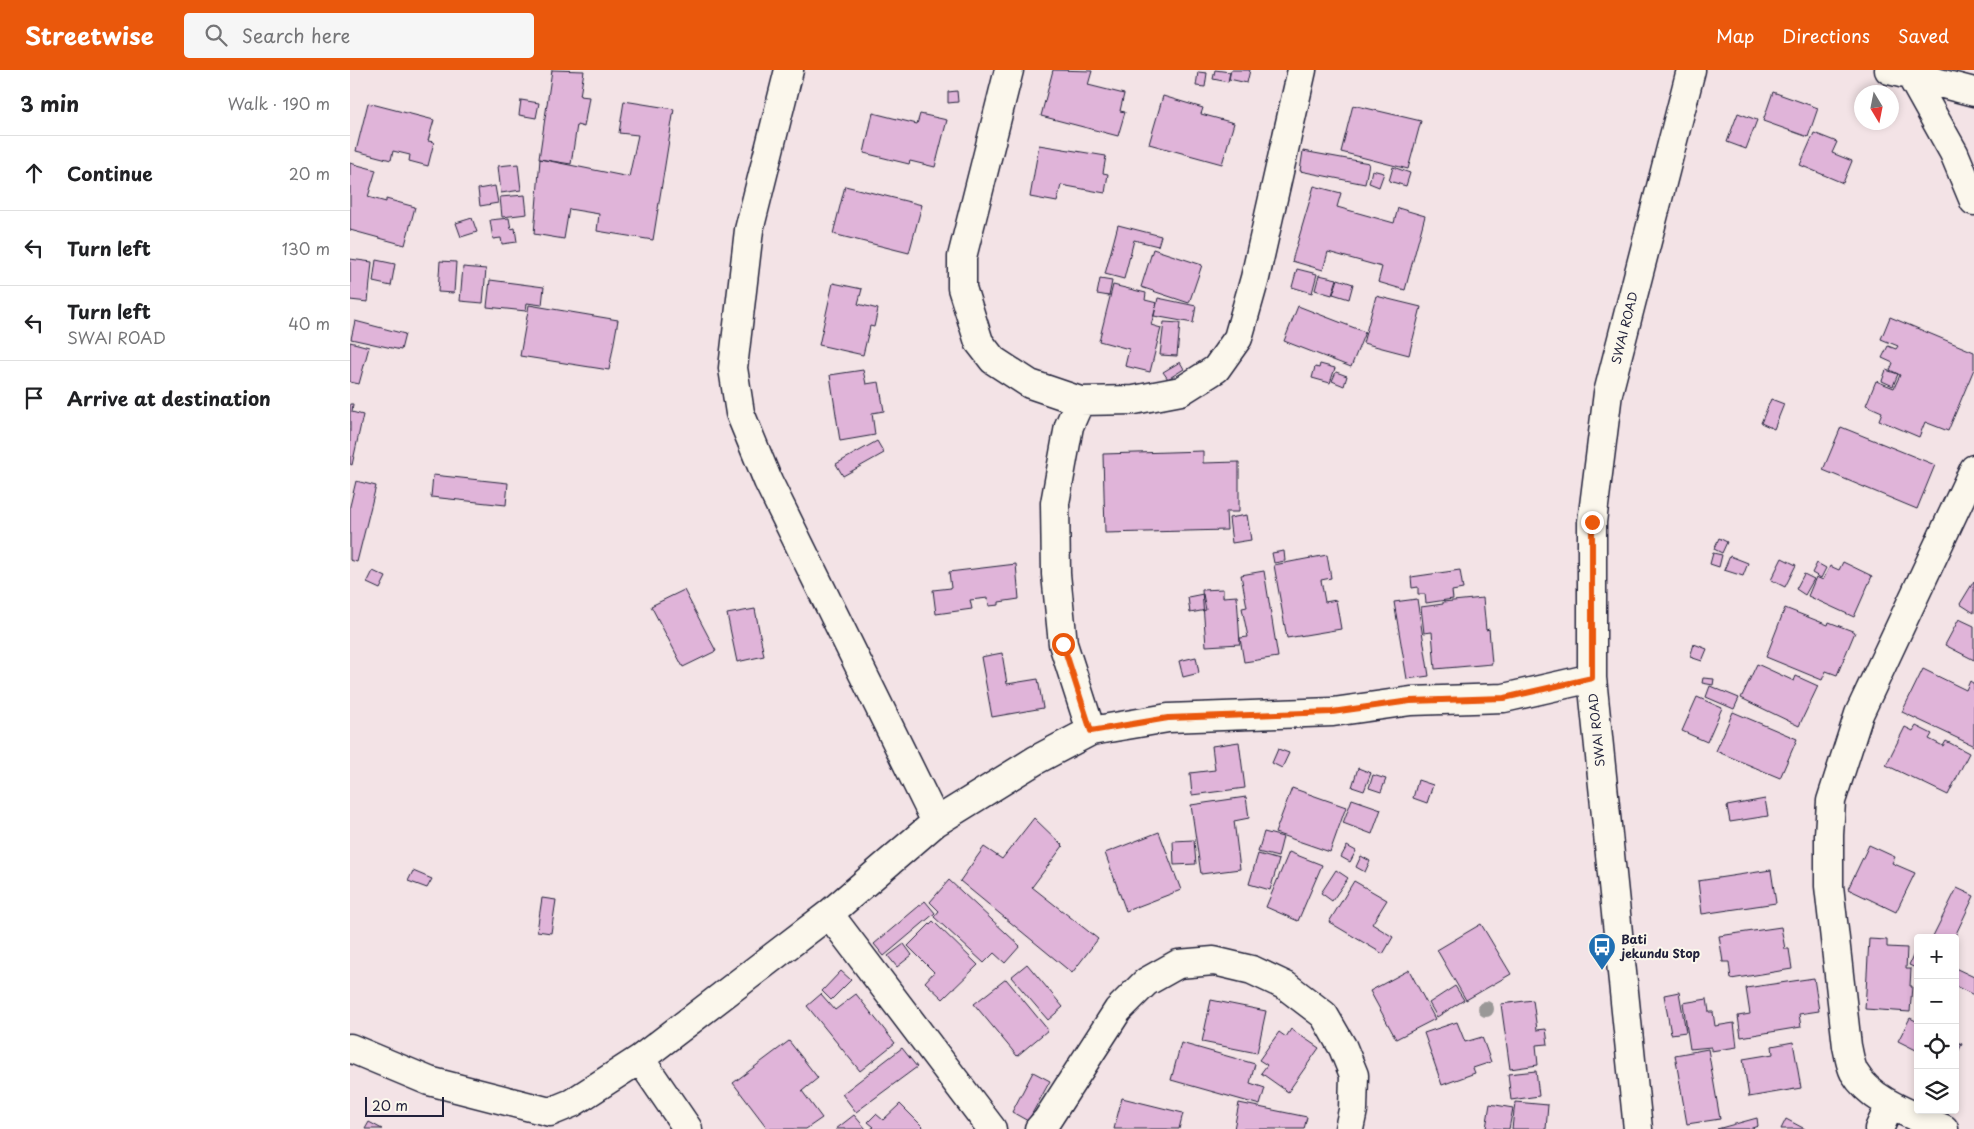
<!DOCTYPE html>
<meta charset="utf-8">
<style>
body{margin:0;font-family:"Playpen Sans",sans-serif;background:#f6f6f6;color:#202124}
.controls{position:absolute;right:15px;bottom:15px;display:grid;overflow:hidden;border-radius:5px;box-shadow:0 2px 8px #0003}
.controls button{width:45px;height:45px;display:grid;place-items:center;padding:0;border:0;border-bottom:1px solid #e0e0e0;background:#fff;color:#202124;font:25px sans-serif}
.compass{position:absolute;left:1504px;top:15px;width:45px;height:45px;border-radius:50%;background:#fff;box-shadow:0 2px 8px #0003;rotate:170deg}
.scale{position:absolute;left:15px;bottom:12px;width:79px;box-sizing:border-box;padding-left:5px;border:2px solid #22223b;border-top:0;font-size:14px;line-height:18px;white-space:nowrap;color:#22223b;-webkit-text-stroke:4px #fbf7ec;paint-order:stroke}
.stop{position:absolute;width:15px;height:15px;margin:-11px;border:4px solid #ea580c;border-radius:50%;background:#fff}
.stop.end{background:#ea580c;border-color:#fff;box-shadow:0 1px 5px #0008}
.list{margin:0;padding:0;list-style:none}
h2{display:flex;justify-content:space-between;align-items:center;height:65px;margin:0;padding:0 20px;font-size:21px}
h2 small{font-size:16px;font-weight:400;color:#757577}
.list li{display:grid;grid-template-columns:32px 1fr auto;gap:15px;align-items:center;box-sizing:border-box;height:75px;padding:0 20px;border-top:1px solid #e0e0e0}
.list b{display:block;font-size:19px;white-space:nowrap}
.list p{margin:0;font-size:16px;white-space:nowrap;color:#757577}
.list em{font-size:16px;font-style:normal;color:#757577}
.icon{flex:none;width:28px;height:28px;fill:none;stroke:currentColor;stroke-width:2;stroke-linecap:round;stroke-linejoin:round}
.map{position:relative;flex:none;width:1624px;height:1059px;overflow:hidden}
header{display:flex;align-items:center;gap:30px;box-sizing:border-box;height:70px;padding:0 25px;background:#ea580c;color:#fff}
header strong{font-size:24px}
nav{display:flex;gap:28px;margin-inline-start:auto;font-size:18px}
.search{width:350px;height:45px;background:#f6f6f6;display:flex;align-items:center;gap:12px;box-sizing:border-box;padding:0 18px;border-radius:5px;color:#757577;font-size:19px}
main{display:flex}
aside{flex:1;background:#fff}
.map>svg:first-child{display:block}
.building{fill:#e0b4d9;stroke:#22223b}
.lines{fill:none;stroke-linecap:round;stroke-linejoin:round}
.minor-casing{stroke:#22223b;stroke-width:31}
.minor{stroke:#fbf7ec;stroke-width:28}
.tree{fill:#9a9897}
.route{stroke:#ea580c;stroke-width:6}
.labels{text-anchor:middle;stroke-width:4;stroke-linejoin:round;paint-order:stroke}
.street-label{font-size:12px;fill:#22223b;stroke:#fbf7ec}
.poi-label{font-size:12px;font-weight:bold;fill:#22223b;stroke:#fbf7ec;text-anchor:start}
</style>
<header>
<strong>Streetwise</strong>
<div class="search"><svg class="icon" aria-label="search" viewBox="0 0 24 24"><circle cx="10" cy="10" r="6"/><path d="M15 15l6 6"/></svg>Search here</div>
<nav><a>Map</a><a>Directions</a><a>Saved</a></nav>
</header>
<main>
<aside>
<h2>3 min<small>Walk · 190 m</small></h2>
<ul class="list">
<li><svg class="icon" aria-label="ahead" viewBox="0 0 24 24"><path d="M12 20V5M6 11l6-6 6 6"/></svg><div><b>Continue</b></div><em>20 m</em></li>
<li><svg class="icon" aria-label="left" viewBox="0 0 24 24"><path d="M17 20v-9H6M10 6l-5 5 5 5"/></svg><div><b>Turn left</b></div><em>130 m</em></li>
<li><svg class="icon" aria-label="left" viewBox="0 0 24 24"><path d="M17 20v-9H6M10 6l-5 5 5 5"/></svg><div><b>Turn left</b><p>SWAI ROAD</p></div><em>40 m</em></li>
<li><svg class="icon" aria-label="arrive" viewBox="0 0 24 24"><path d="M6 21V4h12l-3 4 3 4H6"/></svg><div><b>Arrive at destination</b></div></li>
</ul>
</aside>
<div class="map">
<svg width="1624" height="1059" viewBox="0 0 1624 1059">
<rect width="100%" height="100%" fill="#f3e3e6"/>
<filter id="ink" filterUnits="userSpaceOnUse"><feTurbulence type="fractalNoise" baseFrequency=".02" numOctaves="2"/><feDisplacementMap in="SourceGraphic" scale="10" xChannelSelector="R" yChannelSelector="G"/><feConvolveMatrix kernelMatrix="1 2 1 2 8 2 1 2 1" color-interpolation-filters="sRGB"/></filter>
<g filter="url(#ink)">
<path class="building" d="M202 0 234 1 230 26 239 27 234 57 227 55 221 94 189 89Z
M703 0 742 1 738 15 774 24 770 41 775 42 768 66 691 46Z
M865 0 880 2 878 12 863 9Z
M881 0H900L897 13 879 9Z
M848 2 857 3 855 17 846 16Z
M607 21 608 32 598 33V22Z
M1423 22 1468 38 1458 67 1413 51Z
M813 26 853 38 851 44 884 53 872 94 799 74Z
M171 30 189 33 186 48 169 45Z
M274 31 324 39 303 170 247 161 249 144 219 139 214 169 184 164 190 89 279 107 288 65 269 63Z
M18 33 84 50 78 71 84 72 78 96 59 91 60 85 43 81 41 90 6 81Z
M1003 35 1071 51 1058 99 991 82Z
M523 43 567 54 570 44 597 50 585 97 560 91 559 94 514 83Z
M1388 43 1407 50 1396 79 1377 72Z
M1464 63 1487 72 1482 83 1502 91 1493 113 1450 95Z
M689 75 756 86 753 103 758 104 755 123 711 115 707 132 680 127Z
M953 81 1019 93 1015 114 950 101Z
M0 93 26 100 18 127 36 132V129L65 137 55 175 0 160Z
M168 94 171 120 151 123 148 96Z
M1043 97 1060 103 1056 116 1039 111Z
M1022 100 1034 103 1029 117 1019 113Z
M145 116 148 133 130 136 128 119Z
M495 116 572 135 559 183 483 164Z
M964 116 991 123 987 137 1044 153 1048 138 1075 146 1055 220 1028 212 1032 197 978 182 973 200 942 191Z
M175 125 177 144 152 147 150 127Z
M122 148 127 162 111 167 106 153Z
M159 148 161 159 165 158 167 172 152 174 151 168 143 169 140 150Z
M768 155 811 166 808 176 784 170 774 209 755 204Z
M803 179 852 195 839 233 791 217Z
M0 189 22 192 18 232 0 230Z
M26 190 45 194 41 216 23 212Z
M90 191 106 192 104 223 88 222Z
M113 197 136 199 133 233 110 231Z
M947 199 967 204 962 223 942 217Z
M969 205 987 209 982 225 965 220Z
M750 209 762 211 759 226 747 224Z
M988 209 1003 214 999 229 983 224Z
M140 210 194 217 192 235 177 233 176 241 137 237Z
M483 213 512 219 508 234 528 239 524 257 520 256 513 285 469 275Z
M763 215 796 223 795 230 807 233 801 255 811 258 800 302 775 296 779 279 749 271Z
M1026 226 1071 237 1059 285 1013 273Z
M808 228 846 236 843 253 804 246Z
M179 235 268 250 259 300 170 286Z
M948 236 1015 262 1001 297 934 271Z
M1540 247 1624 282V299L1598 361 1575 352 1569 367 1529 350 1532 342 1516 335 1526 311 1544 318 1550 305 1540 300 1543 293 1532 288 1538 276 1546 279 1548 276 1531 269Z
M5 251 55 264 51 280 1 269Z
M814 252 830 253 827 286 810 285Z
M0 272 19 277 9 314 0 312Z
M830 292 834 299 818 309 813 302Z
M970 294 985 298 980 313 962 308 965 297 969 298Z
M513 300 516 314 529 312 534 341 522 343 525 365 490 371 480 305Z
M1536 300 1548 304 1543 316 1532 311Z
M986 302 997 306 994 316 982 311Z
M1421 329 1434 334 1424 359 1411 353Z
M0 334H3L2 342 13 345 2 395 0 394Z
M1491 357 1585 395 1567 439 1473 400Z
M527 371 534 383 493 406 486 394Z
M853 381V393L889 392V442H876L877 460 755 463 753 384Z
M83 405 158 413 156 435 81 427Z
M6 411 26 416 7 492 0 490V436Z
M897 445 901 470 882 473 879 448Z
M1369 468 1377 472 1372 483 1364 479Z
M934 481 935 491 924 493 922 483Z
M1363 483 1372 485 1369 497 1360 494Z
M977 485 981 508 971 510 975 532 986 530 991 559 937 568 924 495Z
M1380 486 1398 493 1393 506 1374 500Z
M1432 488 1446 495 1435 517 1421 510Z
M1493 492 1522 506 1504 547 1458 526 1466 507 1473 510 1480 496 1489 500Z
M1467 493 1476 498 1471 508 1462 503Z
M666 494 669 529 649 532V535L639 536 638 528 620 530 622 539 586 544 583 520 601 518 599 502Z
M1110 500 1113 519 1102 521 1103 529 1076 533 1075 524H1068V517L1062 518 1061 507Z
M23 501 36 507 30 519 17 513Z
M914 501 928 587 894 592 890 568 898 567 892 538 897 537 891 505Z
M1454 504 1464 509 1455 525 1446 519Z
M1624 511V543L1610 534Z
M873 519V527L887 526 890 574 856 576 852 520Z
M334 520 366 581 333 597 301 536Z
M853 524 856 540 840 543 838 527Z
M1133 528 1136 560 1139 559 1142 594 1085 599 1082 562 1074 563 1071 537 1093 534V532Z
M1067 529 1079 606 1057 609 1044 532Z
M1435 538 1478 555 1479 552 1505 562 1487 605 1476 601 1472 610 1416 587Z
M405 539 414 586 387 592 377 544Z
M1609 549 1624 556V590L1595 575Z
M1344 574 1357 579 1352 591 1340 587Z
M652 583 657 614 688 609 693 638 642 647 631 587Z
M846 587 849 603 833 607 829 591Z
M1407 594 1444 611 1446 606 1468 616 1449 656 1391 628Z
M1573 599 1616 620 1620 611 1624 614V676L1552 642Z
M1353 608 1364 609 1363 615 1352 613Z
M1360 616 1389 628 1384 639 1356 627Z
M1347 627 1372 638 1357 672 1332 661Z
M1383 642 1447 669 1430 708 1366 681Z
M1566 656 1582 664 1579 669 1593 676 1596 671 1619 683 1598 725 1536 695 1555 657 1563 661Z
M889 672 895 718 842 725 840 703 865 700 862 676Z
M928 679 939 683 932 698 922 693Z
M1008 698 1021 703 1014 721 1002 717Z
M1023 705 1036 709 1031 722 1019 718Z
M1068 710 1083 715 1077 733 1063 728Z
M942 718 996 737 980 782 925 763Z
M896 727 899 748 884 751 890 799 851 804 841 735Z
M1002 729 1031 739 1022 764 993 753Z
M1415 729 1418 746 1380 752 1377 736Z
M684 748 713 776 682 817 748 869 722 903 610 811 634 777 652 789Z
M809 762 831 820 776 841 755 783Z
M914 762 933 767 928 787 908 782Z
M844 770 846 794 824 795 823 771Z
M1519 775 1545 787 1542 793 1565 803 1546 842 1498 819Z
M997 776 1006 781 1000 792 991 787Z
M939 782 972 795 948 851 916 837Z
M908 784 929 790 920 820 899 814Z
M1011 786 1020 791 1015 802 1006 797Z
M986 800 998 808 982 831 971 823Z
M1421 800 1426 833 1352 844 1348 811Z
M63 801 82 809 77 818 58 811Z
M599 810 670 876 655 893 644 883 634 893 584 847 589 841 580 832Z
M1004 811 1037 830 1022 854 1043 867 1033 884 979 852Z
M1607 818 1624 826 1604 868H1582Z
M192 828 206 830 201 863 187 861Z
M575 831 585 843 534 886 524 874Z
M583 851 628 895 593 929 575 912 584 902 558 876Z
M1131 854 1161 904 1116 930 1087 880Z
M1431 857 1435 879H1439L1442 899 1381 909 1379 892H1373L1369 866Z
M1519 869 1537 870V877L1557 878 1556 899H1561L1560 916H1562L1560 942 1515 939Z
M554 874 562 885 547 897 538 886Z
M1566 879 1568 880V899L1559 895Z
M677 894 713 937 698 950 661 907Z
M1605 898 1624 907V925L1605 916Z
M1059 900 1085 949 1046 969 1020 921Z
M491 901 501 910 481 930 472 921Z
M1464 908 1469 941 1449 944 1451 957 1391 967 1388 946 1400 944 1396 918Z
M656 909 698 960 667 986 624 934Z
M1105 916 1114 930 1087 947 1079 933Z
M1329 922 1336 962 1321 964 1314 925Z
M471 924 485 940 506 924 545 973 510 1001 457 936Z
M1357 929 1359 942H1363L1365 956 1384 953 1387 977 1361 981V977L1340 979 1333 933Z
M861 930 916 941 907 983 852 972Z
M1183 930 1187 960 1196 959 1198 974 1186 975 1188 995 1160 999 1151 934Z
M1560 948 1568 952V981L1548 971Z
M1107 952 1115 972 1132 967 1141 992 1123 998 1125 1003 1092 1015 1074 963Z
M941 959 969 978 938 1022 911 1003 917 995 909 990 929 962 936 967Z
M439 971 468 1008 452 1021 472 1048 456 1059H418L383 1013Z
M1605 971 1612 974 1605 988Z
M1443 972 1451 1018 1399 1027 1393 989 1423 984 1422 976Z
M831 973 905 994 900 1013 915 1018 910 1035 821 1010Z
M552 978 567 997 506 1042 492 1024Z
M1358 979 1370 1049 1337 1054 1325 985Z
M1186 1001 1189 1026 1161 1030 1158 1004Z
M683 1002 700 1011 678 1051 662 1042Z
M772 1028 833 1043 829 1059H764Z
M1165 1032 1198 1035 1196 1059H1162Z
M889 1033 957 1047 954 1059H884Z
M550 1034 575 1059H521L524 1057 518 1052 526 1044 533 1050Z
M1140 1034 1163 1038 1159 1059 1136 1058Z
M504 1045 516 1059H486Z
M1407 1048 1408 1056 1399 1059H1367Z
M1436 1049 1455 1059H1431Z
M19 1052 32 1059H15Z"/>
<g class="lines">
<defs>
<path id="minor" d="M439 0 399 160 383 298 390 343 418 411 586 752
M659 0 612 187V218L629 272 643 290 680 314 730 331 784 330 831 321 866 299 888 268 905 208 952 0
M1539 0 1624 22
M1561 6 1604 83 1624 131
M730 331 719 356 705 433 706 504 713 574 741 661
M479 844 642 1059
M0 978 79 1011 200 1042 222 1033 290 989 479 844 586 752 686 690 741 661 818 648 983 642 1061 631 1154 628 1242 608
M290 989 338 1059
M689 1059 697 1050 768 940 796 912 828 894 864 891 902 900 936 916 974 945 993 978 1004 1005 1003 1040 999 1059
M1288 1059 1242 608V452L1258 323 1341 0
M1529 1059 1540 1035
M1594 1059C1564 1045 1522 1033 1504 1002 1500 994 1499 984 1497 976L1479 816V765L1481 731 1509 644 1624 399"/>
</defs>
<use href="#minor" class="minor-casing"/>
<use href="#minor" class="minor"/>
</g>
<circle class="tree" cx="1136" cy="939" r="8"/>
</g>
<g class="lines" filter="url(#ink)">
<path class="route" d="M713 574 741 661 818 648 982 642 1060 631 1154 628 1242 608V452"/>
</g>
<defs>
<symbol id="bus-pin" viewBox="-11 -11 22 30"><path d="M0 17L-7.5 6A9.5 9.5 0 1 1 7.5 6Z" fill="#1f6fb2" stroke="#fbf7ec"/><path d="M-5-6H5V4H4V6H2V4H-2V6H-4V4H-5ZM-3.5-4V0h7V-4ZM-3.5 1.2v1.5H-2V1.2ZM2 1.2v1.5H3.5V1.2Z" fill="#fff"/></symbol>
</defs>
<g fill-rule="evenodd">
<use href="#bus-pin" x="1236" y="861" width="32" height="43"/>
</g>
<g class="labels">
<g class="street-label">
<text transform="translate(1275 258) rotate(-76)" y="4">SWAI ROAD</text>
<text transform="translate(1247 660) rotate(-96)" y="4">SWAI ROAD</text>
</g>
<g class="poi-label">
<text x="1271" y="874">Bati<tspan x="1271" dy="14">jekundu Stop</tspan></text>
</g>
</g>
</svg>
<div class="controls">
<button>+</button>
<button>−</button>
<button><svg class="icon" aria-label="locate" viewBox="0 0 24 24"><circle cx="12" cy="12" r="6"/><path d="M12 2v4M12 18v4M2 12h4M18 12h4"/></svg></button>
<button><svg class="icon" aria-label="layers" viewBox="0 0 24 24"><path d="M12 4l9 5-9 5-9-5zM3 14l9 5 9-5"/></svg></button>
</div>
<svg class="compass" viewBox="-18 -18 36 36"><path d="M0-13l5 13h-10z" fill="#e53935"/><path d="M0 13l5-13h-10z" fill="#757577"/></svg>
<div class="scale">20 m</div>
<div class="stop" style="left:713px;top:574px"></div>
<div class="stop end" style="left:1242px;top:452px"></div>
</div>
</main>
